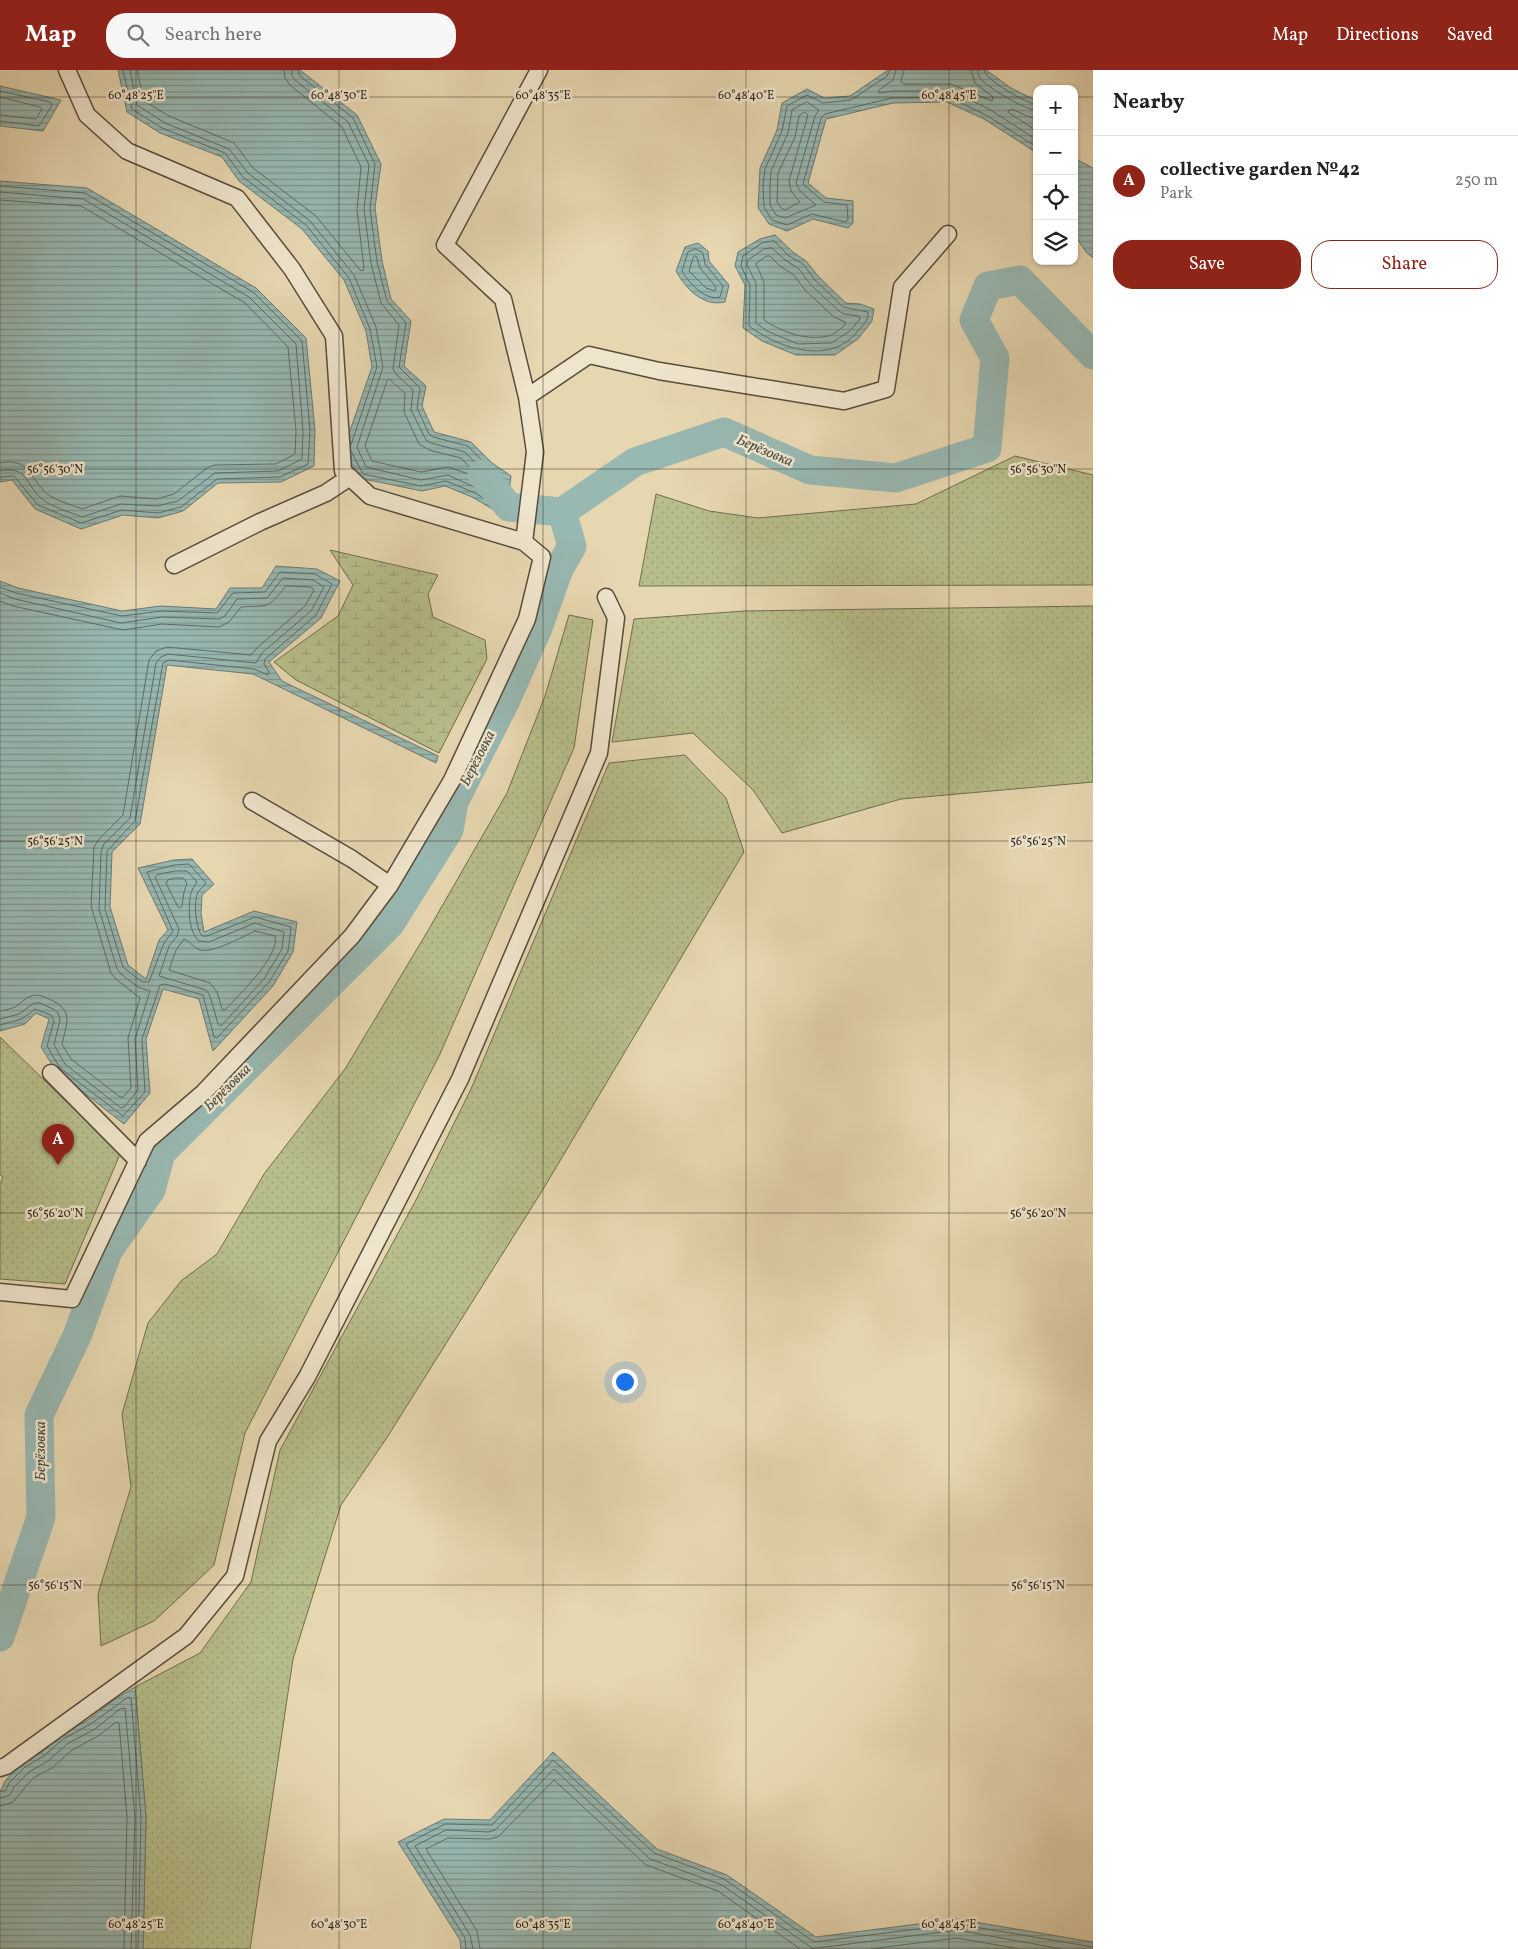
<!DOCTYPE html>
<meta charset="utf-8">
<style>
body{margin:0;font-family:Vollkorn,serif;background:#f6f6f6;color:#222}
.controls{position:absolute;right:15px;top:15px;display:grid;overflow:hidden;border-radius:10px;box-shadow:0 1px 4px #0004}
.controls button{width:45px;height:45px;display:grid;place-items:center;padding:0;border:0;border-bottom:1px solid #e0e0e0;background:#fff;color:#222;font:25px sans-serif}
.you{position:absolute;left:624px;top:1311px;width:18px;height:18px;margin:-12px;border:4px solid #fff;border-radius:50%;background:#1a73e8;box-shadow:0 0 0 8px #1a73e833}
.badge{display:grid;place-items:center;width:32px;height:32px;border-radius:50%;background:#8f2418;color:#fff;font-size:16px;font-weight:700}
.pin{position:absolute;translate:-50% -41px;filter:drop-shadow(0 1px 2px #0008)}
.pin::after{content:'';position:absolute;top:26px;width:18px;height:15px;background:inherit;clip-path:polygon(0 0,100% 0,50% 100%)}
.list{margin:0;padding:0;list-style:none}
h2{display:flex;justify-content:space-between;align-items:center;height:65px;margin:0;padding:0 20px;font-size:21px}
h2 small{font-size:16px;font-weight:400;color:#767676}
.list li{display:grid;grid-template-columns:32px 1fr auto;gap:15px;align-items:center;box-sizing:border-box;height:90px;padding:0 20px;border-top:1px solid #e0e0e0}
.list b{display:block;font-size:19px;white-space:nowrap}
.list p{margin:0;font-size:16px;white-space:nowrap;color:#767676}
.list em{font-size:16px;font-style:normal;color:#767676}
.actions{display:flex;gap:10px;padding:15px 20px}
.actions a{flex:1;padding:11px 0;border:1px solid #8f2418;border-radius:20px;text-align:center;font-size:18px;color:#8f2418}
.actions .main{background:#8f2418;color:#fff}
.icon{flex:none;width:28px;height:28px;fill:none;stroke:currentColor;stroke-width:2;stroke-linecap:round;stroke-linejoin:round}
.map{position:relative;flex:none;width:1093px;height:1879px;overflow:hidden}
header{display:flex;align-items:center;gap:30px;box-sizing:border-box;height:70px;padding:0 25px;background:#8f2418;color:#fff}
header strong{font-size:24px}
nav{display:flex;gap:28px;margin-inline-start:auto;font-size:18px}
.search{width:350px;height:45px;background:#f6f6f6;display:flex;align-items:center;gap:12px;box-sizing:border-box;padding:0 18px;border-radius:20px;color:#767676;font-size:19px}
main{display:flex}
aside{flex:1;background:#fff}
.map>svg:first-child{display:block}
.grass{fill:url(#grass-dots);stroke:#6f6e50}
.wetland{fill:url(#wetland-marsh);stroke:#6f6e50}
.water{fill:url(#water-rules);stroke:#6b7a73}
.lines{fill:none;stroke-linecap:round;stroke-linejoin:round}
.shore{stroke:#606b64;stroke-width:1}
.river{stroke:#98b8b2;stroke-width:29}
.street-casing{stroke:#574c3c;stroke-width:19}
.street{stroke:#efe5cc;stroke-width:16}
.ticks{fill:none;stroke:#271e15;stroke-width:1;stroke-opacity:0.45}
.labels{text-anchor:middle;stroke-width:5;stroke-linejoin:round;paint-order:stroke}
.water-label{font-size:15px;font-style:italic;fill:#494c44;stroke:#efe5cc}
.ticks-label{font-size:12px;text-anchor:middle;fill:#271e15;stroke:#efe5cc;stroke-width:5;stroke-linejoin:round;paint-order:stroke}
</style>
<header>
<strong>Map</strong>
<div class="search"><svg class="icon" aria-label="search" viewBox="0 0 24 24"><circle cx="10" cy="10" r="6"/><path d="M15 15l6 6"/></svg>Search here</div>
<nav><a>Map</a><a>Directions</a><a>Saved</a></nav>
</header>
<main>
<div class="map">
<svg width="1093" height="1879" viewBox="0 0 1093 1879">
<defs>
<pattern id="grass-dots" width="8" height="8" patternUnits="userSpaceOnUse" patternTransform="scale(1.25)"><rect width="8" height="8" fill="#b7be8a"/><path d="M2 2h.1M6 6h.1" fill="none" stroke="#9da376" stroke-width="1.8" stroke-linecap="round"/></pattern>
<pattern id="wetland-marsh" width="20" height="14" patternUnits="userSpaceOnUse" patternTransform="scale(1.25)"><rect width="20" height="14" fill="#b7be8a"/><path d="M1 5h8M5 5V1M11 12h8M15 12V8" fill="none" stroke="#9da376"/></pattern>
<pattern id="water-rules" width="6" height="5" patternUnits="userSpaceOnUse" patternTransform="scale(1.25)"><rect width="6" height="5" fill="#98b8b2"/><path d="M0 2.5h6" fill="none" stroke="#7c9590"/></pattern>
</defs>
<rect width="100%" height="100%" fill="#e7d7b1"/>
<filter id="stains"><feTurbulence type="fractalNoise" baseFrequency=".004" numOctaves="4"/><feColorMatrix values="0 0 0 0 .2 0 0 0 0 .09 0 0 0 0 .02 0 0 0 .5 -.17"/></filter>
<radialGradient id="worn" r=".72"><stop offset=".6" stop-color="#630" stop-opacity="0"/><stop offset="1" stop-color="#630" stop-opacity=".3"/></radialGradient>
<path class="grass" d="M1015 386 1093 405V515L639 516 656 424 709 441 758 448 916 434Z
M1093 536V712L901 729 782 763 753 720 693 663 612 672 634 549 744 541Z
M569 545 593 550 574 678 440 984 245 1363 214 1495 154 1551 101 1576 98 1524 131 1417 122 1344 148 1253 181 1211 217 1184 264 1104 345 999 426 864 507 723 545 626Z
M685 685 726 728 744 782 542 1121 386 1369 341 1435 293 1589 250 1879H143L146 1747 135 1617 200 1583 251 1512 280 1380 416 1130 471 1019 609 693Z
M0 967 120 1084 65 1214 0 1209V1114L3 1107 0 1105Z"/>
<path class="wetland" d="M330 480 438 505 428 524 433 547 485 570 487 589 439 683 296 610 274 592 338 546 353 515Z"/>
<path class="water" d="M118 0H300L357 45 381 94 375 138 382 191 391 229 411 251 404 296 426 316 422 336 434 362 471 372 492 393 511 406 506 447 472 427 445 416 422 421 359 408 344 378 372 297 366 261 344 210 302 159 239 111 222 87 160 63 127 42Z
M888 0H986L1011 18 1037 31V83L984 49 947 32 893 33 826 49 808 113 826 128 853 131V153L848 158 813 149 787 161 769 154 758 138 760 98 777 60 782 33 807 19 824 28 850 26Z
M0 16 61 30 43 61 0 56Z
M1074 88 1093 98V188L1086 182 1074 164Z
M0 111 87 118 256 218 306 268 315 360 314 396 281 412 218 413 183 441 158 448 123 445 81 459 35 439 12 410 0 412Z
M775 165 793 182 806 191 819 207 846 233 860 234 874 239 872 251 858 269 835 285H796L762 271 743 258 745 215 735 196 738 182 760 169Z
M698 173 708 181 709 191 729 215 725 232C703 237 686 219 676 201L685 177Z
M276 496 317 499 340 511 321 548 269 592 282 611 438 686 436 693 253 604 167 595 140 754 112 782 110 837 128 895 146 909 159 870 168 860 138 798 174 790 192 789 214 814 202 825 201 843 204 862 254 841 297 852 293 882 273 916 213 981 199 929 163 919 146 969 150 1023 124 1054 56 1001 41 977 49 949 36 943 25 954 0 961V511L18 518 122 541 161 536 216 539 230 518H262Z
M135 1617 146 1747 143 1879H0V1722L5 1711 22 1692 42 1682 61 1665 88 1650 114 1630Z
M553 1682 657 1779 727 1805 816 1867 957 1849 1093 1872V1879H461L460 1870 398 1772 444 1749 490 1750Z"/>
<g class="lines">
<path class="shore" d="M123 0 132 39 162 58 225 83 243 107 306 155 349 208 370 259 377 297 351 375
M130 0 137 35 165 53 229 79 248 103 310 151 354 205 376 257 383 297 357 377 366 397 421 410 448 405 496 427 498 411 484 402 465 382 431 373 426 370 411 340 413 320 396 304 393 299 399 255 381 233 371 193 364 139 369 95 348 52 296 11 292 6V0
M137 0 144 31 169 46 234 73 253 98 316 146 360 200 363 201 364 198 357 140 361 97 342 57 290 15 285 8 284 0
M298 0 300 6 353 48 375 94 370 139 377 192 387 231 406 253 399 297 420 318 417 338 429 364 433 367 468 376 488 397 504 408 502 435 499 437 475 423 446 411 421 416 363 404 351 381
M890 0 887 6 851 30 823 33 807 25 787 36 782 61 765 99 763 115 764 137 772 150 787 155 812 144 845 152 848 150 847 135 824 132 803 114 821 48 825 44 892 28 948 27 986 45 1037 77
M896 0 893 10 879 20V23L893 21H951L989 39 1037 70
M904 0 901 11 903 14H951L992 31 993 27 975 13 971 0
M978 0C978 4 978 5 980 8 986 17 1026 40 1037 41
M984 0C986 11 1026 33 1037 35
M0 21 50 32 52 35 39 56 0 51
M0 27 40 37 42 39 36 49 0 45
M807 32 819 40 815 46 796 113 800 121 816 135 785 148 776 145 770 135V115L771 101 788 63 792 40Z
M805 42 808 45 789 111 791 121 800 132 785 140 781 138 777 132 778 103 795 67 799 46Z
M1037 48 1029 47 1012 39 1008 41 1009 43 1037 61
M0 116 85 123 253 222 302 271 310 360 308 394 280 407 217 409 181 437 158 443 122 440 81 453 38 435 14 406 0 407
M0 122 83 129 249 227 296 274 303 361 302 389 278 401 215 403 178 431 157 436 121 434 82 447C72 443 50 436 42 429 25 415 28 395 0 401
M0 130 81 136 245 233 288 277 296 361 295 384 276 394 214 395 207 398 174 424 156 429 120 426 82 439C72 435 54 430 46 423 29 407 29 387 0 393
M774 171 789 186 803 194 815 210 843 237 868 242C869 250 863 255 857 262 829 296 779 278 749 256L750 215 741 196 743 186 762 173Z
M772 178 785 190 799 199 811 215 839 241 844 244 859 246 860 249 850 261 831 273 798 274 767 261 756 253V213L747 195 748 190 764 179Z
M696 179 703 183 705 194 723 216 720 227C705 231 689 213 682 201L688 182Z
M695 186 697 187 700 198 716 217 715 221 706 218 689 201 693 188Z
M767 186H770L780 196 794 205 805 220 834 247 845 252V255C840 259 834 265 828 266 806 271 782 262 764 250V212L756 194Z
M389 309 405 323 404 342 419 374 429 380 461 388 475 403 474 406 448 397 421 402 372 391 365 376 387 311Z
M0 517 16 523 122 546 162 541 217 543 233 523 265 522 280 502 315 504 332 514 316 545 265 589 264 594 269 602 268 605 254 599 169 590 163 593 135 751 107 781 105 839 123 897 142 912H149L164 873 173 861 147 802 174 795 189 794 206 813C204 817 200 819 198 822 193 831 196 859 202 866H207L255 847 291 857 288 881 269 912 217 968 214 967 203 925 165 914 160 915 142 969 145 1022 123 1046 60 998 47 976 54 951 51 945 35 939 22 949 0 955
M0 523 15 529 121 553 162 547 219 549 225 546 237 529 267 528 283 508 313 510 324 517 311 541 262 583 256 593 168 584 161 587 156 593 130 748 104 774 101 782 99 839 117 899 121 904 138 917 150 921 135 969 138 1020 124 1037 121 1038 65 994 54 975 60 950 58 943 53 939 40 933H34L19 944 0 949
M0 531 13 536 123 560 162 554 219 557 229 552 241 537C271 535 266 540 286 516L311 517 314 520 305 536 257 578 251 585 167 577 156 581 149 590 123 745 99 769 94 777 91 836 111 903 116 909 140 928 128 968 131 1018 123 1027H120L71 989 62 974C67 952 74 940 49 929 43 926 37 924 31 926 24 928 21 934 15 937 11 939 5 940 0 941
M175 801H187L197 812C195 816 192 819 191 823 188 836 188 862 199 871L209 872 255 853 284 862 282 879 264 909 221 956 218 954 210 926 206 920 159 906 169 876 177 866 179 859 155 807 157 805Z
M176 808H183L187 813 184 822 182 836 180 838 178 837 166 813 168 810Z
M255 861 275 866C280 886 238 926 225 940L222 939 217 922 210 913 169 900 176 880 184 869C190 871 193 878 201 880 214 883 242 867 255 861Z
M0 1722 6 1720 9 1713 25 1697 44 1686 63 1669 91 1654 128 1627 131 1628 141 1747 138 1879
M0 1728 10 1725 14 1717 29 1702 48 1691 67 1674 95 1659 120 1639 125 1638 135 1747 131 1879
M0 1736 13 1732 33 1708 52 1698 72 1680 98 1666 116 1652 119 1653 127 1747 124 1879
M466 1879 465 1868 406 1774 445 1754 492 1755 553 1690 654 1783 724 1809 814 1872 957 1854 1093 1877
M473 1879 470 1865 415 1776 446 1760 489 1762 495 1760 554 1699 650 1789 722 1815 812 1878H818L957 1860 1062 1879
M480 1879 477 1861 426 1779 448 1768 489 1769 498 1767 554 1710 646 1795 718 1821 800 1879
M870 1879 957 1868 1020 1879"/>
<path class="river" d="M482 404 509 437 562 442
M0 1567 41 1447 39 1345 77 1266 108 1181 151 1120 161 1083 390 854 449 760 454 732 504 634 538 558 559 499 572 476 562 442 635 392 724 362 810 400 896 408 987 378 995 288 974 250 988 216 1020 210 1093 285"/>
<defs>
<path id="street" d="M527 327 589 285 659 301 844 331 886 319 902 217 948 164
M524 472 535 382 527 327 503 229 445 175 539 0
M174 495 260 452 326 423 350 407
M252 731 352 789 390 815
M51 1003 138 1091
M0 1222 72 1229 147 1071 203 1023 352 866 390 815 452 710 527 549 542 487 524 472 370 426 343 401 334 266 292 199 237 128 127 81 87 45 67 0
M0 1698 6 1696 186 1566 235 1506 268 1371 307 1307 460 1009 599 683 616 548 606 527"/>
</defs>
<use href="#street" class="street-casing"/>
<use href="#street" class="street"/>
</g>
<path class="ticks" d="M136 0V1879M339 0V1879M543 0V1879M746 0V1879M949 0V1879M0 27H1037M1074 27H1093M0 399H1093M0 771H1093M0 1143H1093M0 1515H1093"/>
<g class="labels">
<g class="water-label">
<text transform="translate(765 380) rotate(23)" y="5">Берёзовка</text>
<text transform="translate(477 688) rotate(-63)" y="5">Берёзовка</text>
<text transform="translate(227 1017) rotate(-45)" y="5">Берёзовка</text>
<text transform="translate(40 1381) rotate(-90)" y="5">Берёзовка</text>
</g>
</g>
<g class="ticks-label">
<text x="136" y="29">60°48'25"E</text>
<text x="339" y="29">60°48'30"E</text>
<text x="543" y="29">60°48'35"E</text>
<text x="746" y="29">60°48'40"E</text>
<text x="949" y="29">60°48'45"E</text>
<text x="55" y="403">56°56'30"N</text>
<text x="1038" y="403">56°56'30"N</text>
<text x="55" y="775">56°56'25"N</text>
<text x="1038" y="775">56°56'25"N</text>
<text x="55" y="1147">56°56'20"N</text>
<text x="1038" y="1147">56°56'20"N</text>
<text x="55" y="1519">56°56'15"N</text>
<text x="1038" y="1519">56°56'15"N</text>
<text x="136" y="1858">60°48'25"E</text>
<text x="339" y="1858">60°48'30"E</text>
<text x="543" y="1858">60°48'35"E</text>
<text x="746" y="1858">60°48'40"E</text>
<text x="949" y="1858">60°48'45"E</text>
</g>
<rect width="100%" height="100%" filter="url(#stains)"/>
<rect width="100%" height="100%" fill="url(#worn)"/>
</svg>
<div class="controls">
<button>+</button>
<button>−</button>
<button><svg class="icon" aria-label="locate" viewBox="0 0 24 24"><circle cx="12" cy="12" r="6"/><path d="M12 2v4M12 18v4M2 12h4M18 12h4"/></svg></button>
<button><svg class="icon" aria-label="layers" viewBox="0 0 24 24"><path d="M12 4l9 5-9 5-9-5zM3 14l9 5 9-5"/></svg></button>
</div>
<div class="you"></div>
<div class="pin badge" style="left:58px;top:1095px">A</div>
</div>
<aside>
<h2>Nearby<small></small></h2>
<ul class="list">
<li><span class="badge">A</span><div><b>collective garden №42</b><p>Park</p></div><em>250 m</em></li>
</ul>
<div class="actions"><a class="main">Save</a><a>Share</a></div>
</aside>
</main>
